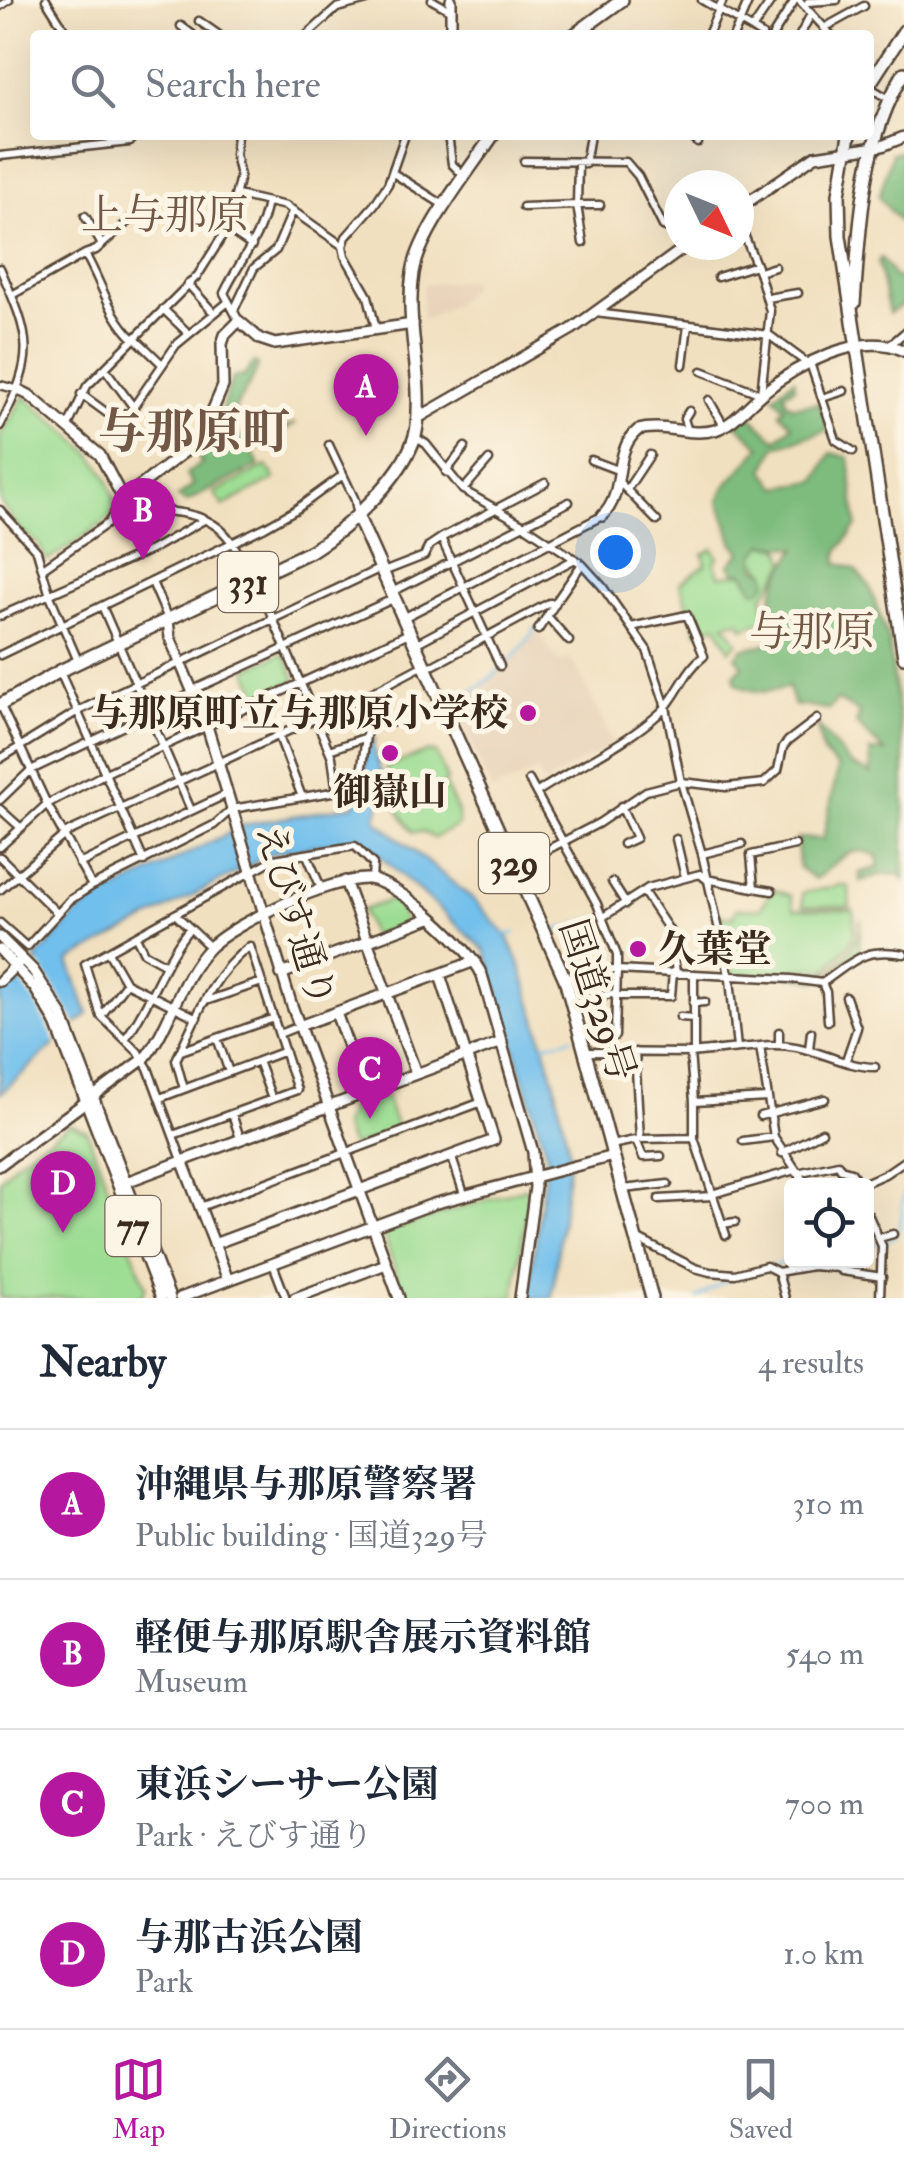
<!DOCTYPE html>
<meta charset="utf-8">
<style>
body{margin:0;font-family:"IM FELL Double Pica","Noto Serif JP",serif;background:#f6f6f7;color:#1f2937}
.controls{position:absolute;right:30px;bottom:30px;display:grid;overflow:hidden;border-radius:10px;box-shadow:0 10px 40px #0002}
.controls button{width:90px;height:90px;display:grid;place-items:center;padding:0;border:0;border-bottom:2px solid #e0e1e3;background:#fff;color:#1f2937;font:50px sans-serif}
.compass{position:absolute;left:664px;top:170px;width:90px;height:90px;border-radius:50%;background:#fff;box-shadow:0 10px 40px #0002;rotate:133deg}
.you{position:absolute;left:615px;top:552px;width:35px;height:35px;margin:-25px;border:8px solid #fff;border-radius:50%;background:#1a73e8;box-shadow:0 0 0 15px #1a73e833}
.badge{display:grid;place-items:center;width:65px;height:65px;border-radius:50%;background:#b5179e;color:#fff;font-size:32px;font-weight:700}
.pin{position:absolute;translate:-50% -82px;filter:drop-shadow(0 2px 5px #0008)}
.pin::after{content:'';position:absolute;top:52px;width:35px;height:30px;background:inherit;clip-path:polygon(0 0,100% 0,50% 100%)}
.list{margin:0;padding:0;list-style:none}
h2{display:flex;justify-content:space-between;align-items:center;height:130px;margin:0;padding:0 40px;font-size:42px}
h2 small{font-size:32px;font-weight:400;color:#747a83}
.list li{display:grid;grid-template-columns:65px 1fr auto;gap:30px;align-items:center;box-sizing:border-box;height:150px;padding:0 40px;border-top:2px solid #e0e1e3}
.list b{display:block;font-size:38px;white-space:nowrap}
.list p{margin:0;font-size:32px;white-space:nowrap;color:#747a83}
.list em{font-size:32px;font-style:normal;color:#747a83}
.icon{flex:none;width:55px;height:55px;fill:none;stroke:currentColor;stroke-width:2;stroke-linecap:round;stroke-linejoin:round}
.map{position:relative;flex:none;width:904px;height:1298px;overflow:hidden}
.search{position:absolute;background:#fff;box-shadow:0 10px 40px #0002;left:30px;right:30px;top:30px;height:110px;display:flex;align-items:center;gap:25px;box-sizing:border-box;padding:0 35px;border-radius:10px;color:#747a83;font-size:38px}
.sheet{height:730px;background:#fff}
nav{display:flex;justify-content:space-around;align-items:center;box-sizing:border-box;height:140px;border-top:2px solid #e0e1e3;background:#fff;font-size:28px;color:#747a83}
nav a{display:grid;justify-items:center;gap:5px}
nav .on{color:#b5179e}
.map>svg:first-child{display:block}
.built{fill:#e6d0b5}
.green{fill:#9cdd93;stroke:#6c8458;stroke-width:2.5}
.forest{fill:#7dbc7d;stroke:#5c734e;stroke-width:2.5}
.water{fill:#71bfec;stroke:#567485;stroke-width:2.5}
.pier{fill:#f1e0c0}
.lines{fill:none;stroke-linecap:round;stroke-linejoin:round}
.stream{stroke:#71bfec;stroke-width:2.5}
.street-casing{stroke:#564536;stroke-width:11}
.secondary-casing{stroke:#564536;stroke-width:14}
.primary-casing{stroke:#564536;stroke-width:14}
.highway-casing{stroke:#564536;stroke-width:16}
.street{stroke:#fff;stroke-width:6}
.secondary{stroke:#fff;stroke-width:9}
.primary{stroke:#fff;stroke-width:9}
.highway{stroke:#fff;stroke-width:11}
.poi-dot{fill:#b5179e;stroke:#fcf5e5;stroke-width:4}
.labels{text-anchor:middle;stroke-width:10;stroke-linejoin:round;paint-order:stroke}
.shield{fill:#fcf5e5;stroke:#75675a;stroke-width:2.5}
.shield-label{font-size:35px;font-weight:bold;fill:#3b2a1e}
.poi-label{font-size:38px;font-weight:bold;fill:#3b2a1e;stroke:#fcf5e5;text-anchor:end}
.street-label{font-size:38px;fill:#3b2a1e;stroke:#fcf5e5}
.quarter-label{font-size:42px;fill:#715846;stroke:#fcf5e5}
.district-label{font-size:48px;font-weight:bold;fill:#715846;stroke:#fcf5e5}
</style>
<div class="map">
<svg width="904" height="1298" viewBox="0 0 904 1298">
<rect width="100%" height="100%" fill="#fcf5e5"/>
<filter id="ink" filterUnits="userSpaceOnUse"><feTurbulence type="fractalNoise" baseFrequency=".01" numOctaves="2"/><feDisplacementMap in="SourceGraphic" scale="20" xChannelSelector="R" yChannelSelector="G"/><feConvolveMatrix kernelMatrix="1 2 1 2 8 2 1 2 1" color-interpolation-filters="sRGB"/></filter>
<filter id="wash" filterUnits="userSpaceOnUse"><feTurbulence type="fractalNoise" baseFrequency=".0048" numOctaves="4" result="noise"/><feDisplacementMap in="SourceGraphic" scale="40" xChannelSelector="R" yChannelSelector="G"/><feGaussianBlur stdDeviation="2.25" result="paint"/><feColorMatrix in="noise" values="0 0 0 0 0 0 0 0 0 0 0 0 0 0 0 0 0 1.4 0 .05"/><feComposite in="paint" operator="in"/></filter>
<g filter="url(#wash)">
<rect width="100%" height="100%" fill="#f1e0c0"/>
<path class="built" d="M470 279 473 286 456 303 422 321 423 285Z
M537 631 561 663 569 659 577 668 615 747 580 762 545 784 537 771 492 792 453 702 476 691 504 668Z"/>
<path class="green" d="M24 396C61 430 112 455 115 510L106 521 48 561 38 543 20 529 0 502V436Z
M267 466 275 479 223 506 214 493Z
M764 544 781 548 786 563 763 597 767 619 743 628 740 621 725 624 738 642 730 650 717 625 697 632 680 583 706 564 703 554 713 549 718 557 715 562 719 576 744 573 754 590 765 572 743 547Z
M281 654 285 655 296 680 260 697 247 669Z
M426 752 436 753 447 780 444 783 458 812V825L434 838 423 832H413L392 801 386 767Z
M843 885 849 887 850 907 803 906 802 893Z
M772 889 791 896 794 909 853 910C859 942 849 946 827 968L791 969V976C801 973 815 976 825 972 847 965 859 940 861 919L859 953 817 981 792 976 732 974 719 915 733 917 736 909 761 908Z
M396 898 405 924 372 936 362 910Z
M384 1093 398 1130 355 1146 350 1144 343 1125 352 1106Z
M70 1124 87 1131 146 1287 141 1298H0V1180L16 1162Z
M524 1188 529 1191 514 1298H404L383 1233Z"/>
<path class="forest" d="M900 151 904 158 903 226 879 197 892 153Z
M881 258 895 278 904 277V304L889 313 878 262Z
M254 363 258 365C253 388 229 404 232 428L241 437 252 441 296 423 252 451 259 465 186 502 178 497 193 485 186 474 202 463 197 456 230 445 218 421 231 381 234 377 244 376Z
M794 379 795 387 784 393 787 403 794 406 819 403 829 430 776 446 764 470 777 487 816 481 831 453 849 457 857 526 838 551 837 563 855 569 869 586 888 638 904 757V880L900 874 880 875 860 881V873L879 867 878 856C846 841 839 864 815 879L799 868 797 838 823 839 838 768 823 753 817 725 851 765 871 774 870 751 885 752 856 724 860 713 837 700 829 709 794 705 788 687C769 693 752 694 736 683L734 675 743 665 736 657 742 649 771 643C779 621 771 621 772 602 774 580 785 565 797 548L764 544 755 554 756 568 765 572 767 582 759 591 754 590 744 573 735 572 730 565 741 551 734 544 719 501 724 488 761 447 736 424 749 415 776 440 792 425 780 413 784 407 774 396Z"/>
<path class="water" d="M375 739 373 747 381 773C376 784 381 790 381 801 380 810 375 812 377 821L474 900 508 937 521 967 554 1080 570 1155 552 1298H528L547 1156 485 950 360 838 273 853 69 961 88 1014 0 1094V993L10 984 19 983 39 964 35 959 77 914 95 901 244 825 354 805 365 790 366 740Z"/>
<path class="pier" d="M39 963 77 1025 56 1044 38 1007 21 983Z"/>
<g class="lines">
<path class="stream" d="M453 701C486 687 516 658 536 628
M405 723 435 709
M369 740 372 730 387 726
M554 931 599 918
M506 935 515 933
M544 1045 572 1038
M866 1245C904 1241 900 1228 904 1195
M774 1266 792 1259
M697 1298 731 1278 767 1269"/>
</g>
</g>
<g filter="url(#ink)">
<g class="lines">
<defs>
<path id="street" d="M46 0 68 35
M432 0 450 10
M702 0 762 35
M799 0 831 35
M808 2 837 0
M0 6 9 0
M199 21 219 35
M181 26 193 35
M753 28 772 0
M824 28 864 6
M307 35 337 8 367 0
M708 35 723 0
M734 35 749 0
M773 35 795 0
M800 35 811 14
M869 87 889 99
M448 135 452 164 464 176
M690 135 698 143
M0 156 130 142 127 135
M524 161 626 162 638 176 663 226 679 232
M585 164 590 135
M393 173 445 206
M237 195 286 206 343 246
M523 207 577 205 578 164
M85 216 102 245
M227 229 252 246
M583 243 577 205H600
M85 254 96 250 139 212
M0 268C32 341 36 354 0 426
M759 272 775 267
M718 277 756 265
M188 284 213 312
M12 295 85 254C102 283 109 316 134 339
M767 298 798 293
M163 309 188 333
M234 310 254 268 276 250 293 210
M596 313 769 335 811 366 836 440 853 451
M239 321 224 293C240 259 260 241 267 202
M376 329 368 296 345 256 343 246 346 237 374 205 388 184 405 135
M135 338 162 364
M890 345 904 333
M683 365 688 325
M106 370 134 408
M702 371 761 394 770 311 759 272 739 222
M0 385 19 390
M81 394 111 416 130 412 176 345 227 303
M822 398 844 391
M709 400 724 426
M67 428 87 386 198 275 227 229 240 176 235 154 237 135
M688 431 684 419 689 411
M415 437 426 444 463 490 524 525 582 564 602 586 647 650 666 707 681 782 702 854 730 979 737 1048
M329 445 355 500 357 513
M591 460 620 471
M446 472 465 447
M618 481 657 521
M628 488 650 455
M463 490 489 460
M0 510 37 551 50 596 78 661
M441 538 500 666
M43 568 108 523 123 499C147 516 186 506 213 524 236 538 242 566 259 586L332 757 337 792
M383 572 424 556 429 546 441 538 545 483
M152 582 168 619
M392 592 569 502
M102 606 191 810
M0 616 151 550 204 520
M547 616 569 641
M405 617 602 516
M538 630 555 604
M415 644 575 559
M0 655 265 527 295 510 343 475
M60 672 144 861
M1 706 47 804 92 886
M278 734 302 797
M329 750 364 738
M0 759 78 711 381 568
M529 780 597 904 617 955V970L791 979 822 983C853 962 862 947 904 954
M536 793C579 764 622 747 661 712 678 696 684 671 704 656L687 615 631 627
M0 800 31 770 189 695 193 690 393 599
M621 806 636 838 623 844
M0 809 20 827
M676 839 685 877
M0 847 47 804 110 771 409 633
M702 854 742 844
M307 855 322 890
M0 857 57 913
M79 864 227 794
M516 866 599 823 646 791 681 782 726 787 764 783 778 770 783 747 788 741 817 719
M612 882 626 904
M754 888 772 891
M0 890 68 832 367 695 418 668 434 665 549 603H555L582 564
M643 891 671 933 676 973
M175 914 210 947
M603 917 648 888 700 874 706 879 754 888 751 855 795 845
M0 923 27 947 70 900 92 886 214 825 232 809 350 789 360 782 367 728 373 724 405 721
M136 937 144 953 166 965
M108 952 126 983 197 1018
M566 978 603 970H617L615 1036
M822 983 826 992 828 1021
M615 996H671L673 972
M846 997 857 1028 846 1060
M206 1001 262 982
M573 1003 615 993
M693 1003 705 1002
M101 1016 126 983
M680 1017 694 1018
M779 1032V1045
M279 1034 299 1026
M217 1038 229 1072
M125 1039C151 1005 162 962 189 929
M760 1046C807 1039 837 1067 875 1067
M809 1049 811 1032
M181 1051 274 1018
M587 1052 690 1053 760 1046 774 1137 807 1186
M635 1052 640 1139
M690 1053 694 1102
M694 1053V974
M258 1061 272 1099
M160 1098 285 1051
M232 1114 240 1138
M760 1116 825 1099
M173 1135 297 1090 250 946C212 974 196 1018 176 1060L184 1089
M636 1140 643 1157 661 1156
M743 1141 774 1137
M611 1145 640 1139 694 1138
M782 1153 822 1132
M451 1155 464 1194
M182 1160 148 1068 138 1052 101 1016 85 964 274 859 355 846 373 864 372 879
M797 1173 838 1164 841 1169 851 1172 860 1185 885 1174 904 1161
M623 1189 668 1184
M712 1194 795 1170
M659 1199 713 1196
M200 1207 482 1102
M868 1214 882 1246 880 1298
M722 1224 735 1222
M726 1235 694 1138V1102L767 1098
M879 1238 893 1234
M638 1239 695 1268 710 1272 735 1274 766 1266 778 1272 812 1266 838 1268 839 1260
M273 1264 286 1298
M838 1268 842 1271 882 1277
M778 1272 785 1298"/>
<path id="secondary" d="M739 208 815 156 882 146 904 137
M19 390 29 395 100 455 123 499 200 440 223 386 222 344 225 335 239 321 260 339 275 344 413 324
M418 418 572 329 688 245
M602 516C627 493 611 452 638 430 664 423 689 437 715 430 734 424 748 405 763 393 795 366 863 329 904 351
M168 620 170 638 207 726 291 1003 399 1298
M345 881 416 1073
M281 974 430 918
M0 981 19 962
M336 1013 365 1092
M299 1026 475 961
M182 1160 228 1280
M0 1165 144 1059C171 1026 179 979 209 948 234 923 333 877 368 879 399 882 470 947 482 975L533 1152 535 1187 520 1298
M126 1182 502 1042
M214 1244 494 1140 440 975
M180 1298 433 1204 613 1156
M295 1298 386 1264"/>
<path id="primary" d="M451 35V0
M0 937 33 970 62 1015 170 1298
M0 950 34 987 55 1021 161 1298"/>
<path id="highway" d="M574 35 622 0
M869 85 904 31
M849 135 839 194 840 236 904 657
M854 303C860 225 862 142 904 73
M357 515 565 979 652 1298
M0 705 60 671 311 551C347 529 412 470 417 426 423 375 405 323 413 273 419 232 469 171 493 135"/>
</defs>
<use href="#street" class="street-casing"/>
<use href="#secondary" class="secondary-casing"/>
<use href="#primary" class="primary-casing"/>
<use href="#highway" class="highway-casing"/>
<use href="#street" class="street"/>
<use href="#secondary" class="secondary"/>
<use href="#primary" class="primary"/>
<use href="#highway" class="highway"/>
</g>
</g>
<g class="poi-dot">
<circle cx="528" cy="713" r="10"/>
<circle cx="390" cy="753" r="10"/>
<circle cx="638" cy="949" r="10"/>
</g>
<g class="labels">
<g class="shield">
<rect x="218" y="552" width="60" height="60" rx="8"/>
<rect x="479" y="833" width="70" height="60" rx="8"/>
<rect x="105.5" y="1196" width="55" height="60" rx="8"/>
</g>
<g class="shield-label">
<text x="248" y="594">331</text>
<text x="514" y="875">329</text>
<text x="133" y="1238">77</text>
</g>
<g class="poi-label">
<text x="508" y="726">与那原町立与那原小学校</text>
<text x="390" y="805" text-anchor="middle">御嶽山</text>
<text x="658" y="962" text-anchor="start">久葉堂</text>
</g>
<g class="street-label">
<text transform="translate(296 915) rotate(73)" y="13">えびす通り</text>
<text transform="translate(598 1000) rotate(72)" y="13">国道329号</text>
</g>
<g class="quarter-label">
<text x="165" y="229">上与那原</text>
<text x="812" y="646">与那原</text>
</g>
<g class="district-label">
<text x="194" y="448">与那原町</text>
</g>
</g>
</svg>
<div class="controls">
<button><svg class="icon" aria-label="locate" viewBox="0 0 24 24"><circle cx="12" cy="12" r="6"/><path d="M12 2v4M12 18v4M2 12h4M18 12h4"/></svg></button>
</div>
<svg class="compass" viewBox="-18 -18 36 36"><path d="M0-13l5 13h-10z" fill="#e53935"/><path d="M0 13l5-13h-10z" fill="#747a83"/></svg>
<div class="you"></div>
<div class="pin badge" style="left:366px;top:436px">A</div>
<div class="pin badge" style="left:143px;top:560px">B</div>
<div class="pin badge" style="left:370px;top:1119px">C</div>
<div class="pin badge" style="left:63px;top:1233px">D</div>
<div class="search"><svg class="icon" aria-label="search" viewBox="0 0 24 24"><circle cx="10" cy="10" r="6"/><path d="M15 15l6 6"/></svg>Search here</div>
</div>
<section class="sheet">
<h2>Nearby<small>4 results</small></h2>
<ul class="list">
<li><span class="badge">A</span><div><b>沖縄県与那原警察署</b><p>Public building · 国道329号</p></div><em>310 m</em></li>
<li><span class="badge">B</span><div><b>軽便与那原駅舎展示資料館</b><p>Museum</p></div><em>540 m</em></li>
<li><span class="badge">C</span><div><b>東浜シーサー公園</b><p>Park · えびす通り</p></div><em>700 m</em></li>
<li><span class="badge">D</span><div><b>与那古浜公園</b><p>Park</p></div><em>1.0 km</em></li>
</ul>
</section>
<nav>
<a class="on"><svg class="icon" aria-label="map" viewBox="0 0 24 24"><path d="M3 6l6-2 6 2 6-2v14l-6 2-6-2-6 2zM9 4v14M15 6v14"/></svg>Map</a>
<a><svg class="icon" aria-label="directions" viewBox="0 0 24 24"><path d="M12 3l9 9-9 9-9-9zM9 14v-3h6M13 9l2 2-2 2"/></svg>Directions</a>
<a><svg class="icon" aria-label="saved" viewBox="0 0 24 24"><path d="M7 4h10v16l-5-4-5 4z"/></svg>Saved</a>
</nav>
